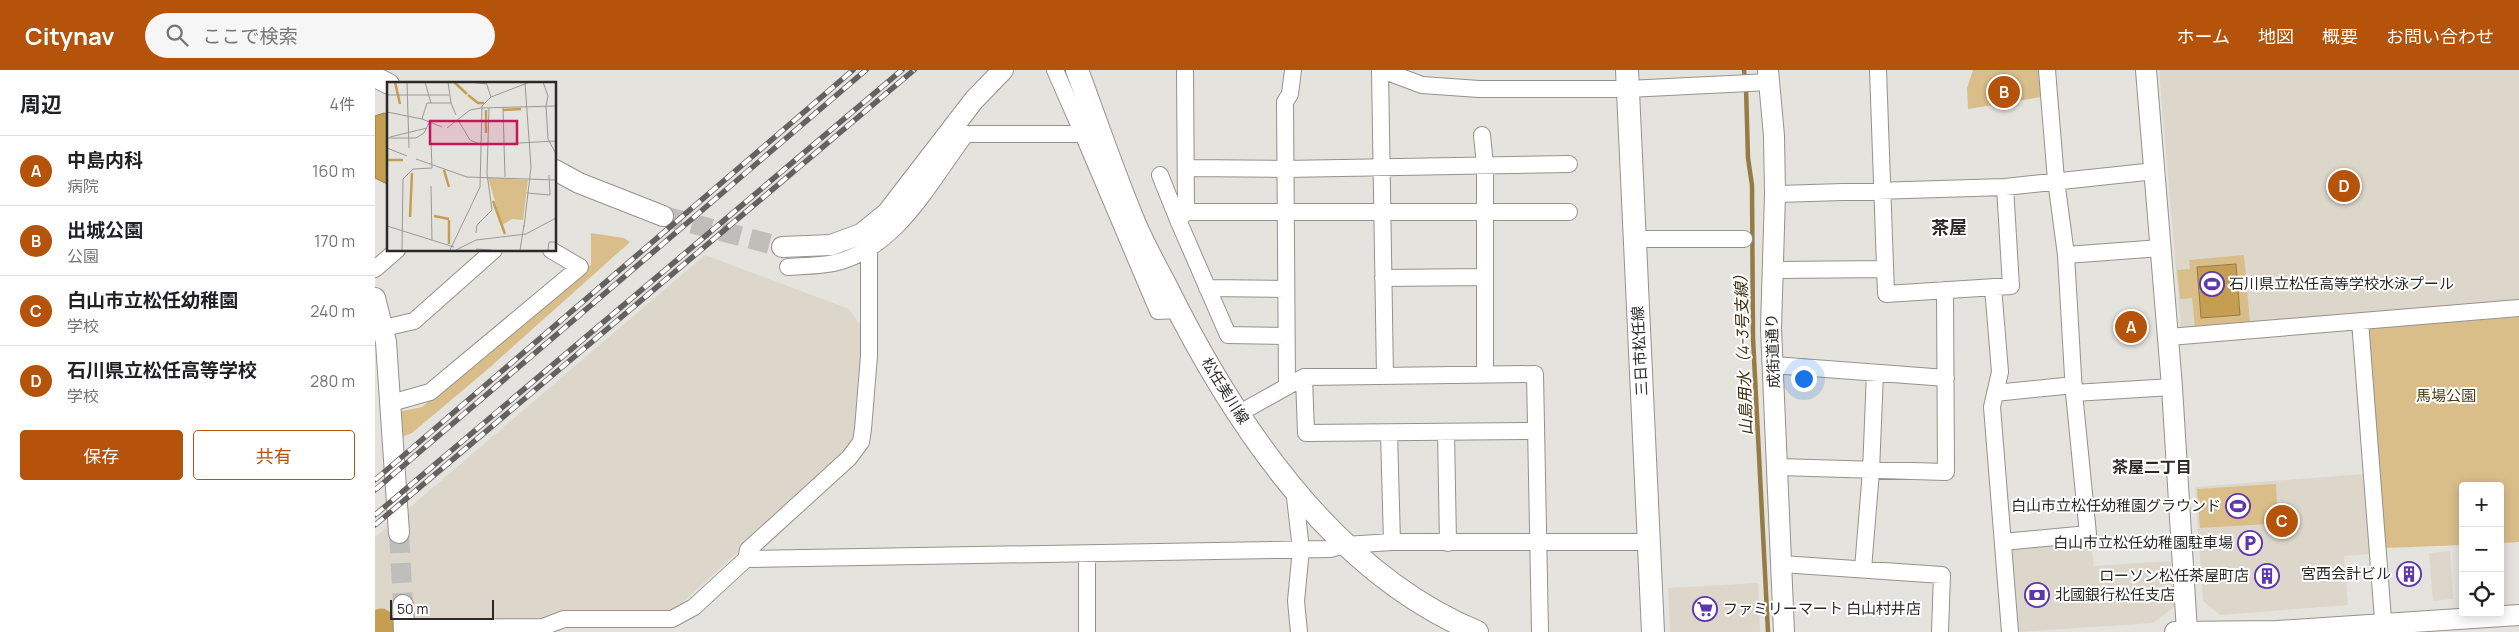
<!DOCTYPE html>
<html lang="ja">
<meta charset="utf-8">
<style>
body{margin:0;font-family:Manrope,"Noto Sans JP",sans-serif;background:#f6f6f6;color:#202124}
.controls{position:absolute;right:15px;bottom:15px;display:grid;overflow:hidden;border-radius:5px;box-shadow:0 2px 12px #0003}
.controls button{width:45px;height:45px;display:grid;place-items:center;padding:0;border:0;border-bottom:1px solid #e0e0e0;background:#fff;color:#202124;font:25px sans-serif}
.scale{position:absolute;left:15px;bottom:12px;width:104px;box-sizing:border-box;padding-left:5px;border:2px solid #2a2928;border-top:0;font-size:14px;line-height:18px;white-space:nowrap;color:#2a2928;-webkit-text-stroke:4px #fff;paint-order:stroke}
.you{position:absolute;left:1428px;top:308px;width:18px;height:18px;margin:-12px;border:4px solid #fff;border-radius:50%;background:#1a73e8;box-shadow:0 0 0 8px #1a73e833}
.badge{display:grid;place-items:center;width:32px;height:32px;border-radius:50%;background:#b45309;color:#fff;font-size:16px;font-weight:700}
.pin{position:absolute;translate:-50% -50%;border:2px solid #fff;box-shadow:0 1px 5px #0006}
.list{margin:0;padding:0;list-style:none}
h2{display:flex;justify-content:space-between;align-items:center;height:65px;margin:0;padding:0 20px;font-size:21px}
h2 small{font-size:16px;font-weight:400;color:#757577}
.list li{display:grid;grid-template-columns:32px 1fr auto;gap:15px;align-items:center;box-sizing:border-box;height:70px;padding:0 20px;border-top:1px solid #e0e0e0}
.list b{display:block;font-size:19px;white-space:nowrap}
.list p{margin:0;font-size:16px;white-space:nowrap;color:#757577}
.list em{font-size:16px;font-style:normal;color:#757577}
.actions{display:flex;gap:10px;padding:15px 20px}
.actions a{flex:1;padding:11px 0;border:1px solid #b45309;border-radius:5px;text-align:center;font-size:18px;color:#b45309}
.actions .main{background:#b45309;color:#fff}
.icon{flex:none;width:28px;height:28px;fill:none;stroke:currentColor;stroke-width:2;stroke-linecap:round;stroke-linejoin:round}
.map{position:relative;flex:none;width:2144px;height:562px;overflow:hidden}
header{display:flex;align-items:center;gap:30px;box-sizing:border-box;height:70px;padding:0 25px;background:#b45309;color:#fff}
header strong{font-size:24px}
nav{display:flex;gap:28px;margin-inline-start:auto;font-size:18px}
.search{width:350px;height:45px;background:#f6f6f6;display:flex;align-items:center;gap:12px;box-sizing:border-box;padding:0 18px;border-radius:28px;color:#757577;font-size:19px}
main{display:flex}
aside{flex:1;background:#fff}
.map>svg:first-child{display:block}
.built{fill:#ddd7cb}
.green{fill:#dabe8a}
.water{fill:#c59e52;stroke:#967b45}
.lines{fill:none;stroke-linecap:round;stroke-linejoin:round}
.stream{stroke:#967b45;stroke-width:4.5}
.river{stroke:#c59e52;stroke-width:25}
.tertiary-tunnel{stroke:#c0beba;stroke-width:20;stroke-dasharray:20 10;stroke-linecap:butt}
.minor-casing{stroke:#95928e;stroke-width:18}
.tertiary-casing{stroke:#95928e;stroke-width:22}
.secondary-casing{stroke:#95928e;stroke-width:24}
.minor{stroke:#fff;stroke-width:16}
.tertiary{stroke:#fff;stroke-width:20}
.secondary{stroke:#fff;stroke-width:22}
.rail-casing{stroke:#646260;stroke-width:5.5}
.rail{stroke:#fff;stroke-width:4;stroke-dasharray:11;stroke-linecap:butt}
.labels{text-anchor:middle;stroke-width:4;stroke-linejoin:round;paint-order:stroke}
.poi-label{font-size:15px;fill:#2a2928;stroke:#fff;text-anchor:end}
.street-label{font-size:15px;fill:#2a2928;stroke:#fff}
.park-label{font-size:15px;fill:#4c3b1a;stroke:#fff}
.water-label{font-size:16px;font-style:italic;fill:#3d2c0a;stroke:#fff}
.neighbourhood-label{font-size:16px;font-weight:bold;fill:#2c2a27;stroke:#fff}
.quarter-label{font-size:18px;font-weight:bold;fill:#2c2a27;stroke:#fff}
.inset-river{fill:none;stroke:#c59e52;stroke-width:2.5}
.inset-road{fill:none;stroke:#9a9995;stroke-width:1}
.view{fill:#c2185b;fill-opacity:0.15;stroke:#c2185b;stroke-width:2.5}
.inset-edge{fill:none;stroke:#2a2928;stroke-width:2.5}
</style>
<header>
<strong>Citynav</strong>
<div class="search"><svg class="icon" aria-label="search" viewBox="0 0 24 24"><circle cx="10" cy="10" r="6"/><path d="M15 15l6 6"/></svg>ここで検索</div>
<nav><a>ホーム</a><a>地図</a><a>概要</a><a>お問い合わせ</a></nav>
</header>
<main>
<aside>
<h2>周辺<small>4件</small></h2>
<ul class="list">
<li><span class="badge">A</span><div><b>中島内科</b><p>病院</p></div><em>160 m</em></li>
<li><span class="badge">B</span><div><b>出城公園</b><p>公園</p></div><em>170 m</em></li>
<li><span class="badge">C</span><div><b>白山市立松任幼稚園</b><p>学校</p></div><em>240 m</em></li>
<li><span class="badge">D</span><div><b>石川県立松任高等学校</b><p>学校</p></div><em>280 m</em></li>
</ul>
<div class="actions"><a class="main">保存</a><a>共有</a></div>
</aside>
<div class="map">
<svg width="2144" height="562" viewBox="0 0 2144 562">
<rect width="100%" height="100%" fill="#e5e3de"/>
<path class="built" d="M1784 0H2144V232L1806 259Z
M330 185 474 239 490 261 484 371 296 543 182 542 164 554 0 562V467Z
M1989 404 1995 484 1969 486 1973 535 1845 545 1828 531 1820 417Z
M1715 468 1719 496 1796 491 1800 536 1778 553 1642 562 1636 474Z
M2075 481 2078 529 2058 531 2054 483Z
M1383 513 1385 562H1295L1293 518Z"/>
<path class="green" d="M1598 0H1664L1666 27 1593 39 1592 18Z
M216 163 249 168 255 172 113 299 37 363 24 368 23 342 47 337 216 195Z
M1869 185 1875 252 1820 258 1817 228 1805 229 1802 200 1815 199 1814 190Z
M2144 247V472L2125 473V416H2088V475L2010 478 1991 258Z
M1901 414 1902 436H1909L1910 453 1825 458 1822 419Z"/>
<path class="water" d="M9 43 14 45V115L0 108V46Z
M1861 194 1865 245 1826 248 1822 197Z"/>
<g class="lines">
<path class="stream" d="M1369 0 1370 9
M1371 17 1373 88 1377 115 1378 268 1393 562"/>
<path class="river" d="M6 551 16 562"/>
<path class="tertiary-tunnel" d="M288 146 407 177
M24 463 28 535"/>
<defs>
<path id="minor" d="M680 0 708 64
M810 0 811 142
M1005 0 1010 306
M1007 0 1047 15 1104 19H1253L1394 12
M1503 0 1511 224 1636 216 1630 117
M1107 65 1110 95V305
M811 98 910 99 1194 94
M785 105 803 150
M1400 124 1630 117 1780 101
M1260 169H1369
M1691 185 1786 178
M413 197C428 196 445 196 459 193 523 178 554 112 591 64H708L783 241 802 240
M0 199 22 180
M1398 200 1510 199
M1008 208 1110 207
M1618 217 1625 302 1617 337 1635 562
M832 218 911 219
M1985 251 2009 562
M9 258 39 251 119 180
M911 266 853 265 803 150 811 142H1194
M1794 267 2144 238
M1398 295 1571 308
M929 307 931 363 1160 361
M912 317 910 32 915 24 918 0
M1620 323 1699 315
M1699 323 1797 317
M16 333 55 322 205 197 176 180
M863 344 929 307 1160 304 1165 562
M1071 362 1073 473
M1014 363 1017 472
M1403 397 1571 402 1570 220
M919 419 926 479 921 531 924 562
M1628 472 1713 464 1699 323 1691 185 1681 110 1672 0
M712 484V562
M371 489 955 479 970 475 1017 472H1274
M1407 494 1567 505 1565 562
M1488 499 1496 401 1500 303
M29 558 168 557 189 549H297L319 537 371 489 373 480 474 388 486 372 488 359 494 286V180"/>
<path id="tertiary" d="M1393 0 1399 66 1400 124 1396 258 1409 562
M1771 0 1797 317 1812 562
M0 7 14 14
M180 100 204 113 288 146
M407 177 456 175 486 164 512 143 599 30 628 0
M0 228 11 272 24 463
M28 535 29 562
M1800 562 1902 561 2144 545"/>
<path id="secondary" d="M702 0C721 51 738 102 759 152 768 174 780 195 791 216 858 352 957 502 1102 562
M1252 0 1278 562"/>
</defs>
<use href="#minor" class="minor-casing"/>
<use href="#tertiary" class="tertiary-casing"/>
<use href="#secondary" class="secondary-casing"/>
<use href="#minor" class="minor"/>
<use href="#tertiary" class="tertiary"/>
<use href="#secondary" class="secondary"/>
<defs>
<path id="rail" d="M0 410 478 0
M0 420 491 0
M0 445 527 0
M0 455 539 0"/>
</defs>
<use href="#rail" class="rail-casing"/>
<use href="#rail" class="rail"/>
</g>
<defs>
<symbol id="stadium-ring" viewBox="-11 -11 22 22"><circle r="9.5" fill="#fff" stroke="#5d36ae" stroke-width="1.5"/><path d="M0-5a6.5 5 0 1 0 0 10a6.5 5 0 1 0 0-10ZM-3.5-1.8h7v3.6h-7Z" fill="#5d36ae"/></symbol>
<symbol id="parking-ring" viewBox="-11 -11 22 22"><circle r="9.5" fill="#fff" stroke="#5d36ae" stroke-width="1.5"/><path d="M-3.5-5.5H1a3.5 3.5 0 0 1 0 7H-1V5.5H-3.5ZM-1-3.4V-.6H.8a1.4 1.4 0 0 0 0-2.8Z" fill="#5d36ae"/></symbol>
<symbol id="building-ring" viewBox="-11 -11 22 22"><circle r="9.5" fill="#fff" stroke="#5d36ae" stroke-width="1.5"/><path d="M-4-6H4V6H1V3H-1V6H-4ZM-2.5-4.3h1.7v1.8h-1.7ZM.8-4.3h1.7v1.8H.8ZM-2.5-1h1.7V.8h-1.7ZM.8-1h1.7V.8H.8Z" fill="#5d36ae"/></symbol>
<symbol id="bank-ring" viewBox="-11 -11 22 22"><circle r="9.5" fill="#fff" stroke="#5d36ae" stroke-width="1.5"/><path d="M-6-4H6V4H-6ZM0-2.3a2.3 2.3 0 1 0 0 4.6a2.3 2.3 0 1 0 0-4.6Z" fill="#5d36ae"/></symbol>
<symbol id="supermarket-ring" viewBox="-11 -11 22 22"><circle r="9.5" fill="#fff" stroke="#5d36ae" stroke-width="1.5"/><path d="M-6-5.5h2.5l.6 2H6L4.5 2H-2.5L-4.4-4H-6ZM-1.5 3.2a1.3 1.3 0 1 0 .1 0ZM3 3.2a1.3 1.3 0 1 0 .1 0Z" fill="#5d36ae"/></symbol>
</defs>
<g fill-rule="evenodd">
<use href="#stadium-ring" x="1823" y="200" width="28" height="28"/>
<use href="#stadium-ring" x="1849" y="422" width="28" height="28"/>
<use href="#parking-ring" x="1861" y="459" width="28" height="28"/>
<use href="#building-ring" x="2020" y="490" width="28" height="28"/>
<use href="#building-ring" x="1878" y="492" width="28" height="28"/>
<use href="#bank-ring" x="1648" y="511" width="28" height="28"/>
<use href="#supermarket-ring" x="1316" y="525" width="28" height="28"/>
</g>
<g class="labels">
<g class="poi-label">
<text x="1854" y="219" text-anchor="start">石川県立松任高等学校水泳プール</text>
<text x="1846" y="441">白山市立松任幼稚園グラウンド</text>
<text x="1858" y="478">白山市立松任幼稚園駐車場</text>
<text x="2016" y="509">宮西会計ビル</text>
<text x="1874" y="511">ローソン松任茶屋町店</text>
<text x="1680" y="530" text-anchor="start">北國銀行松任支店</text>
<text x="1348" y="544" text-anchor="start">ファミリーマート 白山村井店</text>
</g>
<g class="street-label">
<text transform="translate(1265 281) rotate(-93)" y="5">三日市松任線</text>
<text transform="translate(1398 281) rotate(-92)" y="5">成街道通り</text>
<text transform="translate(850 321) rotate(58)" y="5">松任美川線</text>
</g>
<g class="park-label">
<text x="2071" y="331">馬場公園</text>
</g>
<g class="water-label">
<text transform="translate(1368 281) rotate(-92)" y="6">山島用水（4-3号支線）</text>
</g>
<g class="neighbourhood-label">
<text x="1777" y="403">茶屋二丁目</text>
</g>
<g class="quarter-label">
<text x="1574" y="164">茶屋</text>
</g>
</g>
<g transform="translate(12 12)">
<rect width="169" height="169" fill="#e5e3de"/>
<path d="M101 96 141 98 136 138 125 137 115 143Z" fill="#dabe8a"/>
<path class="inset-river" d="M8 0 13 22M67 0 80 12M81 13 91 21H97M99 28V51M116 28 134 27M0 78H16M57 88 62 105M106 119 118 152M47 134 62 137M23 135 25 91M62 138V162"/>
<path class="inset-road" d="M20 0 22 66M38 0 44 21M61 0 64 21M82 0 100 2M99 0 104 15M156 0 161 14 159 24M0 13H62M159 24 161 57 169 72M94 26 169 24M116 26 118 95M0 30 35 37 40 21H64L69 33M35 37 55 45M71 38 83 58 95 63M60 46 83 28 94 26M3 55 40 46M0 56H29L37 51 43 39M95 63 169 59M0 66 20 74M29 77 80 95 169 98M44 104 45 158M140 111 163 113 162 93M0 144 67 165M137 145 144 85 138 1M89 151 90 143 105 128 100 92 102 26M89 167 105 168M15 168 16 97 26 87 45 86 44 61M63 168 93 105 95 24 104 15 143 0M69 168 89 158 139 152 169 136M133 168 137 143M161 168 162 160H169"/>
<path class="view" d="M43 39H130V62H43Z"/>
<rect width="169" height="169" class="inset-edge"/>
</g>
</svg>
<div class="controls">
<button>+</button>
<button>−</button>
<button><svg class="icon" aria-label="locate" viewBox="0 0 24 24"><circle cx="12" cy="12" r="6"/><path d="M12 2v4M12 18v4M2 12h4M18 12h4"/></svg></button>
</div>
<div class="scale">50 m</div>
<div class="you"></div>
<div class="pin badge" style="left:1756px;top:257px">A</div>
<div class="pin badge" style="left:1629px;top:22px">B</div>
<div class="pin badge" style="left:1907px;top:451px">C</div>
<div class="pin badge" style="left:1969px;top:116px">D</div>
</div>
</main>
